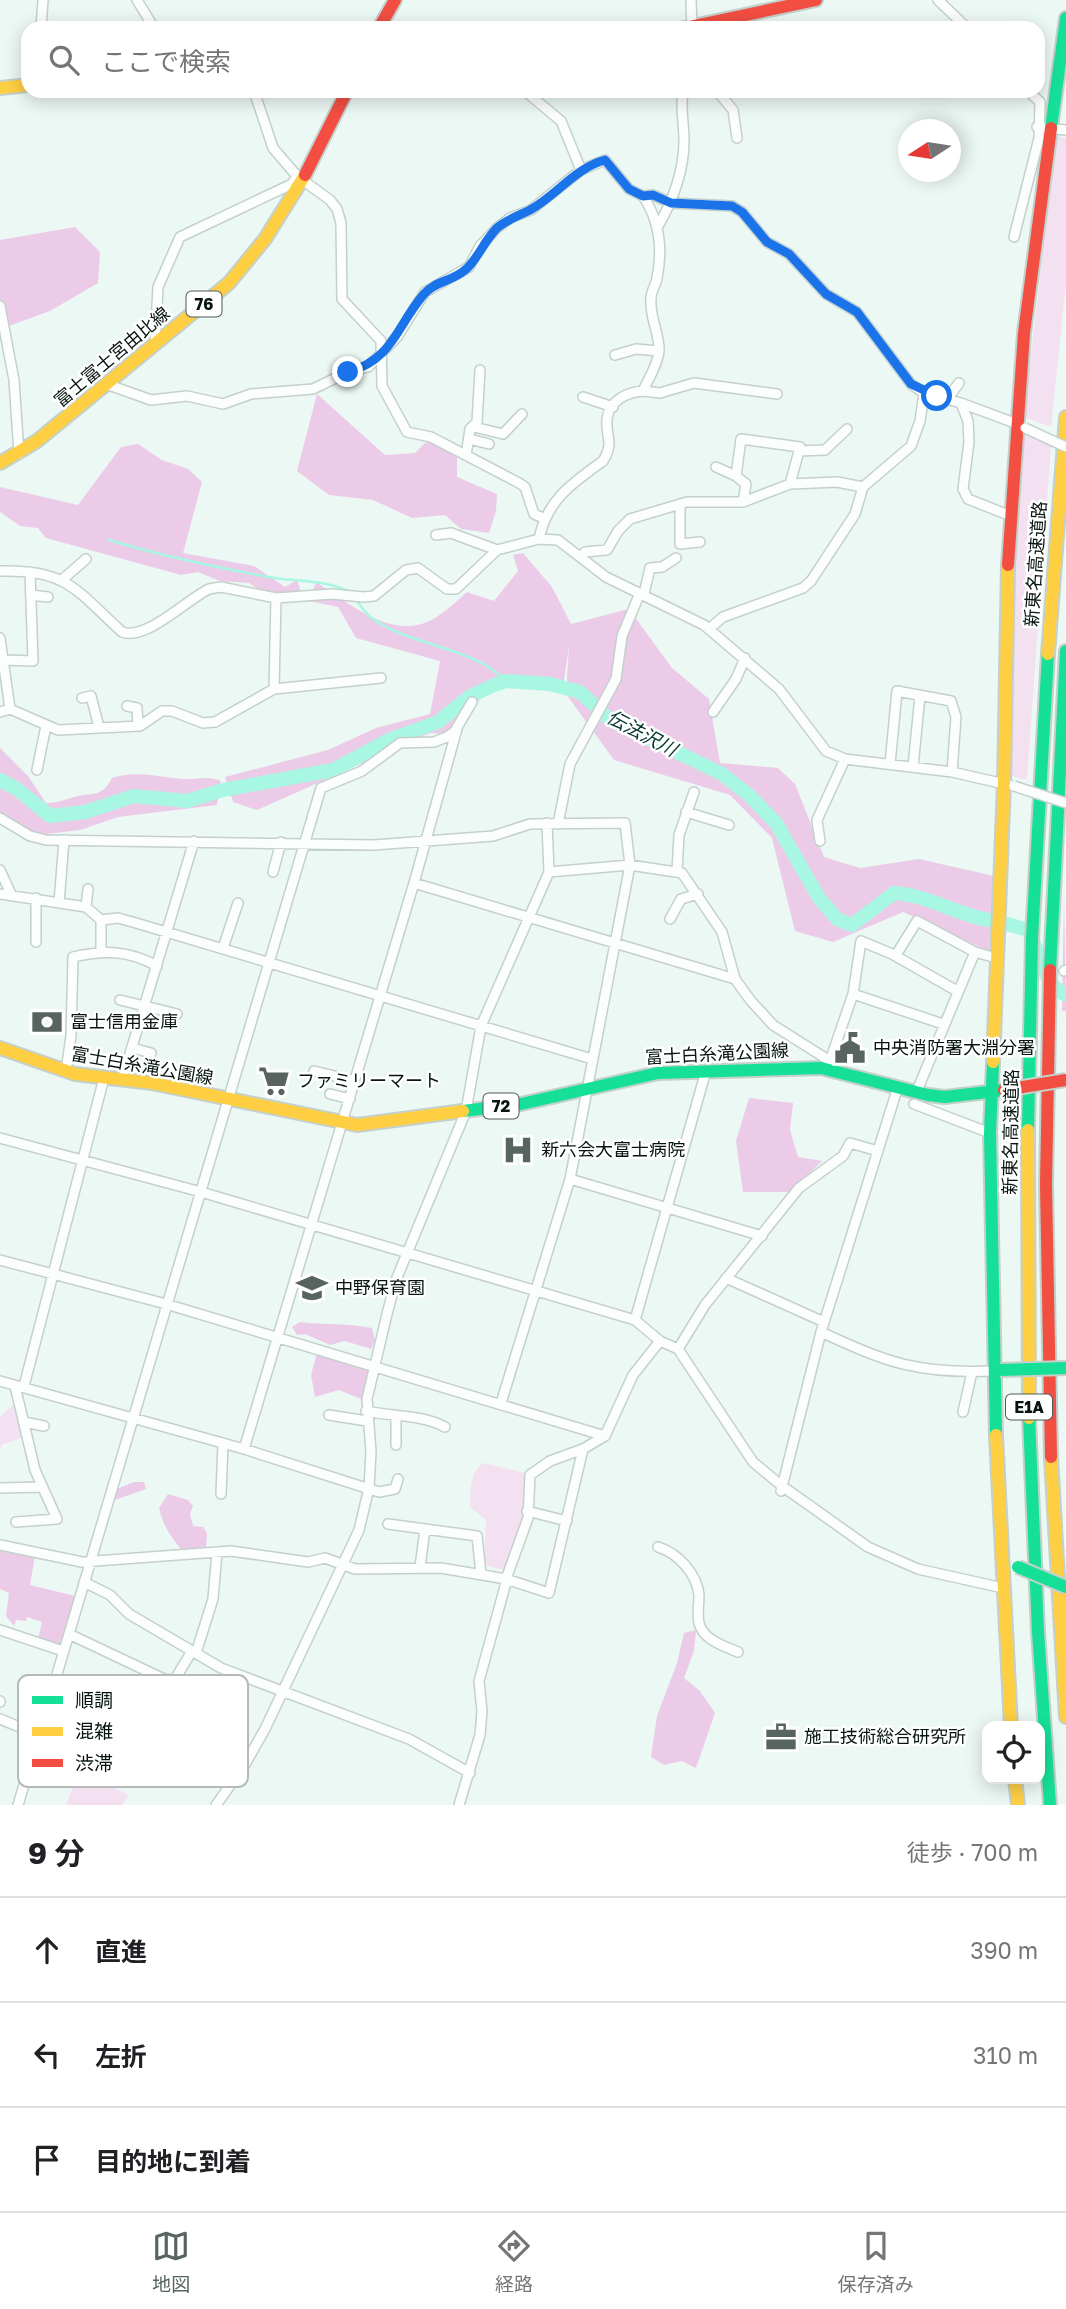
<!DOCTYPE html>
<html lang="ja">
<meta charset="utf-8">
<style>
body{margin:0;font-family:"Golos Text","Noto Sans JP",sans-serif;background:#f6f6f6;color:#202124}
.controls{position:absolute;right:21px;bottom:21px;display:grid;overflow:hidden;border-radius:14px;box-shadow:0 4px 18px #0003}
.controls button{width:63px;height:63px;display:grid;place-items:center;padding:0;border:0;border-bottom:2px solid #e0e0e0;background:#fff;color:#202124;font:35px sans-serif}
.compass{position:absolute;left:898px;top:119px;width:63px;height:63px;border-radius:50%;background:#fff;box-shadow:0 4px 18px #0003;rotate:258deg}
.stop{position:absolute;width:21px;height:21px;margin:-16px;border:5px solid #1a73e8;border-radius:50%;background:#fff}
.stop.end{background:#1a73e8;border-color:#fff;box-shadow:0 2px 7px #0008}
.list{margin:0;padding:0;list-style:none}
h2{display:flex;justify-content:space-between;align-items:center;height:91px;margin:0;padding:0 28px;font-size:30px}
h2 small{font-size:23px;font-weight:400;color:#757577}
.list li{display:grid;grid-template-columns:46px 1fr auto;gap:21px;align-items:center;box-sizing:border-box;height:105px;padding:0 28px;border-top:2px solid #e0e0e0}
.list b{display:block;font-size:26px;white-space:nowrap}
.list em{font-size:23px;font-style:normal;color:#757577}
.icon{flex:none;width:38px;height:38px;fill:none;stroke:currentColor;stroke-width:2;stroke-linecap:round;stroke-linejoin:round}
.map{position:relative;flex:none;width:1066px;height:1805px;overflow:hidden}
.search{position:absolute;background:#fff;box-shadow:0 4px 18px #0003;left:21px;right:21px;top:21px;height:77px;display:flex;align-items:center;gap:18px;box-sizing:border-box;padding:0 24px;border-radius:21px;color:#757577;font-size:26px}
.sheet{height:406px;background:#fff}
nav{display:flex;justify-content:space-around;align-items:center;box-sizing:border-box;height:98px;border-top:2px solid #e0e0e0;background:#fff;font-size:19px;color:#757577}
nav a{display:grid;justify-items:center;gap:4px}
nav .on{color:#576460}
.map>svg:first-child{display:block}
.green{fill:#f3e0f1}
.forest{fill:#eccbe8}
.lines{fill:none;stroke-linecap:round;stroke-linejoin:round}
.stream{stroke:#a8f7e2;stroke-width:2.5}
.river{stroke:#a8f7e2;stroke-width:14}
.street-casing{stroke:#c3d0cc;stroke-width:12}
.fast-casing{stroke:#c3d0cc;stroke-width:16}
.slow-casing{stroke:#c3d0cc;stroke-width:16}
.jam-casing{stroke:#c3d0cc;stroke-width:16}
.street{stroke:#fcfefd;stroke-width:9}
.fast{stroke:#16e098;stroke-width:12}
.slow{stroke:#ffcf43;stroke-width:12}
.jam{stroke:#f24e42;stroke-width:12}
.street-bridge-casing{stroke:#c3d0cc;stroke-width:12;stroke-linecap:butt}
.fast-bridge-casing{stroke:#c3d0cc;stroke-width:16;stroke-linecap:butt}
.jam-bridge-casing{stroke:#c3d0cc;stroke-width:16;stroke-linecap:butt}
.street-bridge{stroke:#fcfefd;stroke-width:9}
.fast-bridge{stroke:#16e098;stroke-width:12}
.jam-bridge{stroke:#f24e42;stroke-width:12}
.route{stroke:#1a73e8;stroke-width:9}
.labels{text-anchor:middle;stroke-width:5;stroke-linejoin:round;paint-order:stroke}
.shield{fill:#fff;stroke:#515b58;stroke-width:2}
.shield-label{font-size:16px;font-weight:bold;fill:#071511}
.street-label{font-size:18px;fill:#071511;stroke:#fff}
.poi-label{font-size:18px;fill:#071511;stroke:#fff;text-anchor:start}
.water-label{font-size:19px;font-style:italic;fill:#03372d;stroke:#fff}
.key{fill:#fff;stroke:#b5b9b8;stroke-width:2}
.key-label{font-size:19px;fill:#071511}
</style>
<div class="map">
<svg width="1066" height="1805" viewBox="0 0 1066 1805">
<rect width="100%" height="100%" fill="#ecf8f4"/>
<path class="green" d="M1056 136 1066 138V283L1051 427 1024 417Z
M1027 435 1051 446 1027 780 1009 775V605L1021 439Z
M18 1401 23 1437 1 1445 0 1454V1417Z
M483 1463 525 1473 524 1517 504 1570 484 1565 486 1520 470 1507C471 1490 469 1474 483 1463Z
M79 1771 129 1795 122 1805H66Z"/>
<path class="forest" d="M75 227 100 252 98 283 50 311 6 327 0 316V240Z
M317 394 385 455 415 453 431 437 457 450V477L497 494 496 511 489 533 461 529 445 515 412 518 373 500 329 495 297 471Z
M138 444 162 460 188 469 202 482 183 553 254 566 285 587 297 580 302 595 264 593 249 583 220 581 198 572 181 575 46 538 38 528 20 526 0 512V487L78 505 121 447Z
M523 553 552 587 571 624 629 609 672 668 709 699 720 763 778 768 795 784 824 857 860 868 919 859 994 876 989 951 903 912 833 942 795 931 772 838 730 795 614 760 566 694 569 646 563 687 503 678 444 734 430 733 257 810 233 802 225 777 328 750 376 728 430 714 440 661 356 638 338 607 309 601 316 582C351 604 396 645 438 616 448 609 458 600 467 592L494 601 518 571 513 555Z
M0 748 28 776 46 803C57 803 64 800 74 797 93 792 102 798 112 778 137 770 159 777 183 779 197 780 208 775 221 781L217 805 118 817 80 830 30 836 0 820Z
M1064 896 1066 1011H1062Z
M749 1098 793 1103 790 1130 798 1157 822 1161 790 1192H743L736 1141Z
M300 1322C324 1325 348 1323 372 1328L375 1341 371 1349 345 1341 330 1345 305 1334 297 1335 292 1327Z
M317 1353 369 1370 361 1399 339 1390 315 1397 311 1375Z
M134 1482H144L146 1489 115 1500 117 1489Z
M168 1494 188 1500 193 1506 190 1514 193 1526 203 1527 207 1533 206 1547 181 1549C170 1536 163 1525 159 1508Z
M0 1551 35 1556 30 1585 75 1596 61 1648 38 1639 42 1622 27 1617 26 1621 16 1620 14 1626 6 1616 9 1593 0 1589Z
M696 1630 694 1651 684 1678 700 1691 715 1713 696 1768 682 1761 664 1765 651 1757 657 1716 677 1663 684 1633Z"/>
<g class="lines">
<path class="stream" d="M109 540C162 556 215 567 268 577 295 582 323 579 348 591
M355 599C361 605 366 615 373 619 414 647 471 646 506 681"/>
<path class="river" d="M0 780 17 789 50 816 85 812 134 796 187 801 223 790 333 770 391 739 438 722 469 697 494 685 506 681 550 684 580 692 609 719 722 774 749 795 776 823 819 898 837 919 852 925 894 893C927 895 956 914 988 920
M1007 924 1028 930C1041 952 1041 983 1066 995"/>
<defs>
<path id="street" d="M137 0 154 28
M691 0 692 28
M938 0 967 28
M41 28 43 0
M254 91 273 148 297 176 330 200 337 209 341 223 342 299 381 341 382 386 407 432 431 437 519 483 525 487 534 514 543 518
M525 91 561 121 581 170
M717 91 733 110 737 138
M1037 127 1066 130
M658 226C673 201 684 170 684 141 684 123 680 109 683 91
M1014 237 1039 138 1040 102 1028 91
M0 306 14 380 19 454
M155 344 158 287 180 237 292 184 297 176
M615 355 636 349 659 351
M106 384 151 400 187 396 223 404 251 394 313 389 348 372 368 367 397 337 425 292 469 267 480 246 497 228 510 218 531 210 581 170 605 160 629 189 643 196 653 195 671 203 732 206 742 212 767 242 789 254 826 294 857 312 911 384 924 393 961 403 1020 425
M643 391 660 393 694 383 777 394
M583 397 613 407
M948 398 959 383
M961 403 968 421 969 442 963 489 968 499 1011 516
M474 427 503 434 522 414
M469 439 489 444
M466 455 470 429 477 422 480 370
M716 467 736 476
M790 484 799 451
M743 502 746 484 736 476 741 439 800 447 799 451 825 450 847 429
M680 506V544L700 542
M436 535 451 533 497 550
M539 539C547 500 571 484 603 461 615 441 605 437 607 419 609 401 627 392 643 391 648 379 658 365 659 351 660 334 649 317 651 298 651 291 656 285 657 278 663 248 659 220 643 196
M581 557 585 552 607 550 618 531 630 519 687 502H743L790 484 837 482 863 487
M0 571C67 569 76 590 122 632 146 641 186 600 209 589L221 587 276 598 332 594 363 597 374 596 406 570 418 568 447 589H456L497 550 539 539 558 540 606 577 704 625 779 689 826 751 845 759 952 772 1009 785
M63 579 86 559
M644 594 650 568 662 567 676 558
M31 595 48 597
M709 629 723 617 803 588 811 581 855 514 863 487 911 446 920 421 924 393
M0 638 10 709
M3 660 33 661 30 572
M274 689 381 678
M82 698 91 696 99 727
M127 706 137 708 138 726
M0 712 10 709 58 730 140 726 162 711H172L203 723 215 722 274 689 276 598
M713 712 736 679 745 658
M890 764 897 691 951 701 956 717 952 772
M913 767 920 696
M37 770 46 726
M686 812 729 825
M0 818 30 836 46 840 374 845 493 836 530 824 625 823 630 865 570 1179 501 1403
M558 824 570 764 616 679 622 636 640 593
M820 841 817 820 845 759
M0 870 11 894
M677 871 679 835 694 792
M273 872 281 842
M549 872 630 865 682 873 722 932 735 979 751 1001 773 1025 830 1061 832 1069
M414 883 735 979
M0 894 86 907 101 920 118 918 136 923 592 1059
M36 898V942
M59 903 64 840
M86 907 88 889
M670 919 681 899 698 894
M101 920V951
M223 948 238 903
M896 955 917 921 975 952 996 958
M1064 971 1066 970
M120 1000 177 1014
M943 1024 853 994 861 941 892 954 957 991
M132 1048 151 1053
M830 1061 853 994
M66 1071 71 1036 73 957C105 950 128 950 157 966
M314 1071 355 1081
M122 1080 194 841
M916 1093 975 952
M330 1094 350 1099
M914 1104 990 1133
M0 1138 201 1192 635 1320 660 1341 678 1349 753 1462 782 1486 868 1547 918 1569 1003 1588
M570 1179 762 1236
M0 1260 166 1304 605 1436
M726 1278 824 1322
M635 1320 706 1071
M821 1332C888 1363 918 1374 993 1371
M678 1349 705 1305 799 1188 843 1156 850 1143 878 1151
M0 1381 244 1449 379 1492 395 1489 398 1479
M15 1386 35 1470 57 1519 16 1522
M24 1386 104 1078
M366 1411C393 1417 421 1414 445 1427
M963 1412 972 1372
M329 1415 367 1421
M24 1422 44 1426
M396 1445V1418
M244 1449 414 883 457 729
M0 1488 41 1487
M781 1491 821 1332 897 1090
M221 1494 223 1443
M527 1511 567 1521
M388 1524 477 1536 481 1574
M0 1545 82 1562 231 1551 308 1562 325 1558 355 1569 441 1568 506 1579 549 1593 583 1449
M658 1547C678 1553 697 1574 699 1595 699 1604 697 1615 699 1623 703 1640 724 1646 738 1652
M420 1567 425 1529
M506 1579 528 1518 530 1475 550 1461 583 1449 605 1436 633 1375 660 1341
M84 1582 110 1595 129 1614 221 1668 409 1739 470 1773
M0 1630 63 1651
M69 1634 166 1680 175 1679 192 1651
M196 1653 213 1599 217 1552
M0 1702V1701
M0 1719 39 1735
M35 1748 79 1766
M18 1805 321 788 362 771 400 743 434 742 447 737 455 731 472 702
M216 1805 244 1766 265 1729 359 1530 369 1488 371 1452 367 1399 387 1314 396 1280 466 1111 481 1026 549 872 547 823
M459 1805 480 1735 482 1711 479 1681 507 1579"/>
<path id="fast" d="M1051 128 1066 18
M1050 970 1066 651
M993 1062 990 1133 996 1435
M463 1111 521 1104 658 1073 821 1068 928 1095 945 1097 1004 1090
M1028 1130 1032 937 1048 654
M1029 1418 1038 1632 1050 1805"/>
<path id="slow" d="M0 88 28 85
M0 463 37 441 229 283 265 239 305 175
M1048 654 1066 417
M0 1048 75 1074 152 1083 357 1125 463 1111
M993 1062 1004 784 1008 565
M1028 1130 1029 1418
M996 1435 1011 1726
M1051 1457 1066 1717
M1015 1779 1018 1805"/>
<path id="jam" d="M379 28 395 0
M684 28 816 0
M305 175 347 91
M1008 565 1024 333 1051 128
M1050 970 1046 1184 1051 1457"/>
</defs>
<use href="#street" class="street-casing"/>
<use href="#fast" class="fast-casing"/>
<use href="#slow" class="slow-casing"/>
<use href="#jam" class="jam-casing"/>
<use href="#street" class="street"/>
<use href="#fast" class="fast"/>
<use href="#slow" class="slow"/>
<use href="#jam" class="jam"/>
<defs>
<path id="street-bridge" d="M1025 428 1066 447
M1014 786 1066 803"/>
<path id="fast-bridge" d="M1000 1370 1066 1368
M1018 1567 1066 1587"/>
<path id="jam-bridge" d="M1004 1090 1066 1080"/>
</defs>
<use href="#street-bridge" class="street-bridge-casing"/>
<use href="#fast-bridge" class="fast-bridge-casing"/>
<use href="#jam-bridge" class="jam-bridge-casing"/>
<use href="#street-bridge" class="street-bridge"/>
<use href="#fast-bridge" class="fast-bridge"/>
<use href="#jam-bridge" class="jam-bridge"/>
</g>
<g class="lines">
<path class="route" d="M348 372C393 360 397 325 424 294 435 281 453 281 465 270 476 262 484 241 497 228 508 219 518 216 530 210 557 195 575 168 605 160L629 189 643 196 653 195 671 203 732 206 742 212 767 242 789 254 826 294 857 312 911 384 937 396"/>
</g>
<defs>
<symbol id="bank-bare" viewBox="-9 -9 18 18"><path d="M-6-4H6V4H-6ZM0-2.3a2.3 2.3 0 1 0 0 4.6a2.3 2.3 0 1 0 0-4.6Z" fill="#576460" stroke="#fff" stroke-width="2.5" paint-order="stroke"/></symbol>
<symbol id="civic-bare" viewBox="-9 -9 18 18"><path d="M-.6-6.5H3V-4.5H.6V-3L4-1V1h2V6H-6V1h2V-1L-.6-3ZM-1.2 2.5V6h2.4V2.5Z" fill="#576460" stroke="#fff" stroke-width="2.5" paint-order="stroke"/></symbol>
<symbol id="supermarket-bare" viewBox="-9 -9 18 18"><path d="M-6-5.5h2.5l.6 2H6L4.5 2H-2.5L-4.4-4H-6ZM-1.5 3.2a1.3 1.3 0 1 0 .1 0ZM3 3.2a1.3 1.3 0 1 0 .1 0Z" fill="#576460" stroke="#fff" stroke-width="2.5" paint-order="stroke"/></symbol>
<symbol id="hospital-bare" viewBox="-9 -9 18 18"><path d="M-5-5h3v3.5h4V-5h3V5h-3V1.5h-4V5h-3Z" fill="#576460" stroke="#fff" stroke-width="2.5" paint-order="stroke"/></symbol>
<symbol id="school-bare" viewBox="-9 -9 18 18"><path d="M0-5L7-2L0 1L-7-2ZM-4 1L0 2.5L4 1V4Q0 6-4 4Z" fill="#576460" stroke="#fff" stroke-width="2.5" paint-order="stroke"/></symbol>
<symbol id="office-bare" viewBox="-9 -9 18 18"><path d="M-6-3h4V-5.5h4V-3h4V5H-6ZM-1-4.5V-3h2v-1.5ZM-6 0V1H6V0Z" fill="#576460" stroke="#fff" stroke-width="2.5" paint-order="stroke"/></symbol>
</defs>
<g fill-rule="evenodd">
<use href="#bank-bare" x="25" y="1000" width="44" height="44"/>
<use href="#civic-bare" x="828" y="1026" width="44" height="44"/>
<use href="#supermarket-bare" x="252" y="1059" width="44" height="44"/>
<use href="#hospital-bare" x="496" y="1128" width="44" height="44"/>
<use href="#school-bare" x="290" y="1266" width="44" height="44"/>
<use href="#office-bare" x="759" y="1715" width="44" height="44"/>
</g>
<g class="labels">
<g class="shield">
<rect x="186.5" y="291.5" width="35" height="25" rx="5"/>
<rect x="483.5" y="1093.5" width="35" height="25" rx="5"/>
<rect x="1006" y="1394.5" width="46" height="25" rx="5"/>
</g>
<g class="shield-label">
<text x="204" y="310">76</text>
<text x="501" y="1112">72</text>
<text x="1029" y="1413">E1A</text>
</g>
<g class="street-label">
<text transform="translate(112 357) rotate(-40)" y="6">富士富士宮由比線</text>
<text transform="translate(1036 564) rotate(-86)" y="6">新東名高速道路</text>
<text transform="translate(717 1054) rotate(-3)" y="6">富士白糸滝公園線</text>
<text transform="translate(142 1066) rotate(10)" y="6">富士白糸滝公園線</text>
<text transform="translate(1011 1132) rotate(-89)" y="6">新東名高速道路</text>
</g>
<g class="poi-label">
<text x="70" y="1028">富士信用金庫</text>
<text x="873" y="1054">中央消防署大淵分署</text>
<text x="297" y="1087">ファミリーマート</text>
<text x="541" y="1156">新六会大富士病院</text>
<text x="335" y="1294">中野保育園</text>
<text x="804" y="1743">施工技術総合研究所</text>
</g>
<g class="water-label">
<text transform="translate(642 733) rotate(28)" y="7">伝法沢川</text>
</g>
</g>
<rect x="18" y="1675" width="230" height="112" rx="10" class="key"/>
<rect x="32" y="1696" width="31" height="8" fill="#16e098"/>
<rect x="32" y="1727" width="31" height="9" fill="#ffcf43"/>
<rect x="32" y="1759" width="31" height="8" fill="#f24e42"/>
<g class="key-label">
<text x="75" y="1707">順調</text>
<text x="75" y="1738">混雑</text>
<text x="75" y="1770">渋滞</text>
</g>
</svg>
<div class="controls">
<button><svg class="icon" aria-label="locate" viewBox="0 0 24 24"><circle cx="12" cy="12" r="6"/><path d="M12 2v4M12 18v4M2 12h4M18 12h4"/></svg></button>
</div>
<svg class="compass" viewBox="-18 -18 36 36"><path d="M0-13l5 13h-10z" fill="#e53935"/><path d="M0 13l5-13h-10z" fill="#757577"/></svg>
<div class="stop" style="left:937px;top:396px"></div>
<div class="stop end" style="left:348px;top:372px"></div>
<div class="search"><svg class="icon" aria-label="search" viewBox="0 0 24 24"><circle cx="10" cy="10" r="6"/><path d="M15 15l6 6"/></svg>ここで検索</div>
</div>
<section class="sheet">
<h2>9 分<small>徒歩 · 700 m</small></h2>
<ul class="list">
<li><svg class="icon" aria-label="ahead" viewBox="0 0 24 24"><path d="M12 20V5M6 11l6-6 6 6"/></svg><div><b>直進</b></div><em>390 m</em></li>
<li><svg class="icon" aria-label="left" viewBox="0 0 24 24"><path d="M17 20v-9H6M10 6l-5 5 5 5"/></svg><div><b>左折</b></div><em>310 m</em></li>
<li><svg class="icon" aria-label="arrive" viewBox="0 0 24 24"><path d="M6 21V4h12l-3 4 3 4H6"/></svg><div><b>目的地に到着</b></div></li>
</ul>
</section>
<nav>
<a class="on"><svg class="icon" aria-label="map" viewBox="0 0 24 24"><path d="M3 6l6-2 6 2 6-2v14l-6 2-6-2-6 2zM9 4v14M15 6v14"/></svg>地図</a>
<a><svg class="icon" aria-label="directions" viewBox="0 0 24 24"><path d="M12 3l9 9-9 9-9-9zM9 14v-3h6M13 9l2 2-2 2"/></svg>経路</a>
<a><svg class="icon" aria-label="saved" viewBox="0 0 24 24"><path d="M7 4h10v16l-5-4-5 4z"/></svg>保存済み</a>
</nav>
